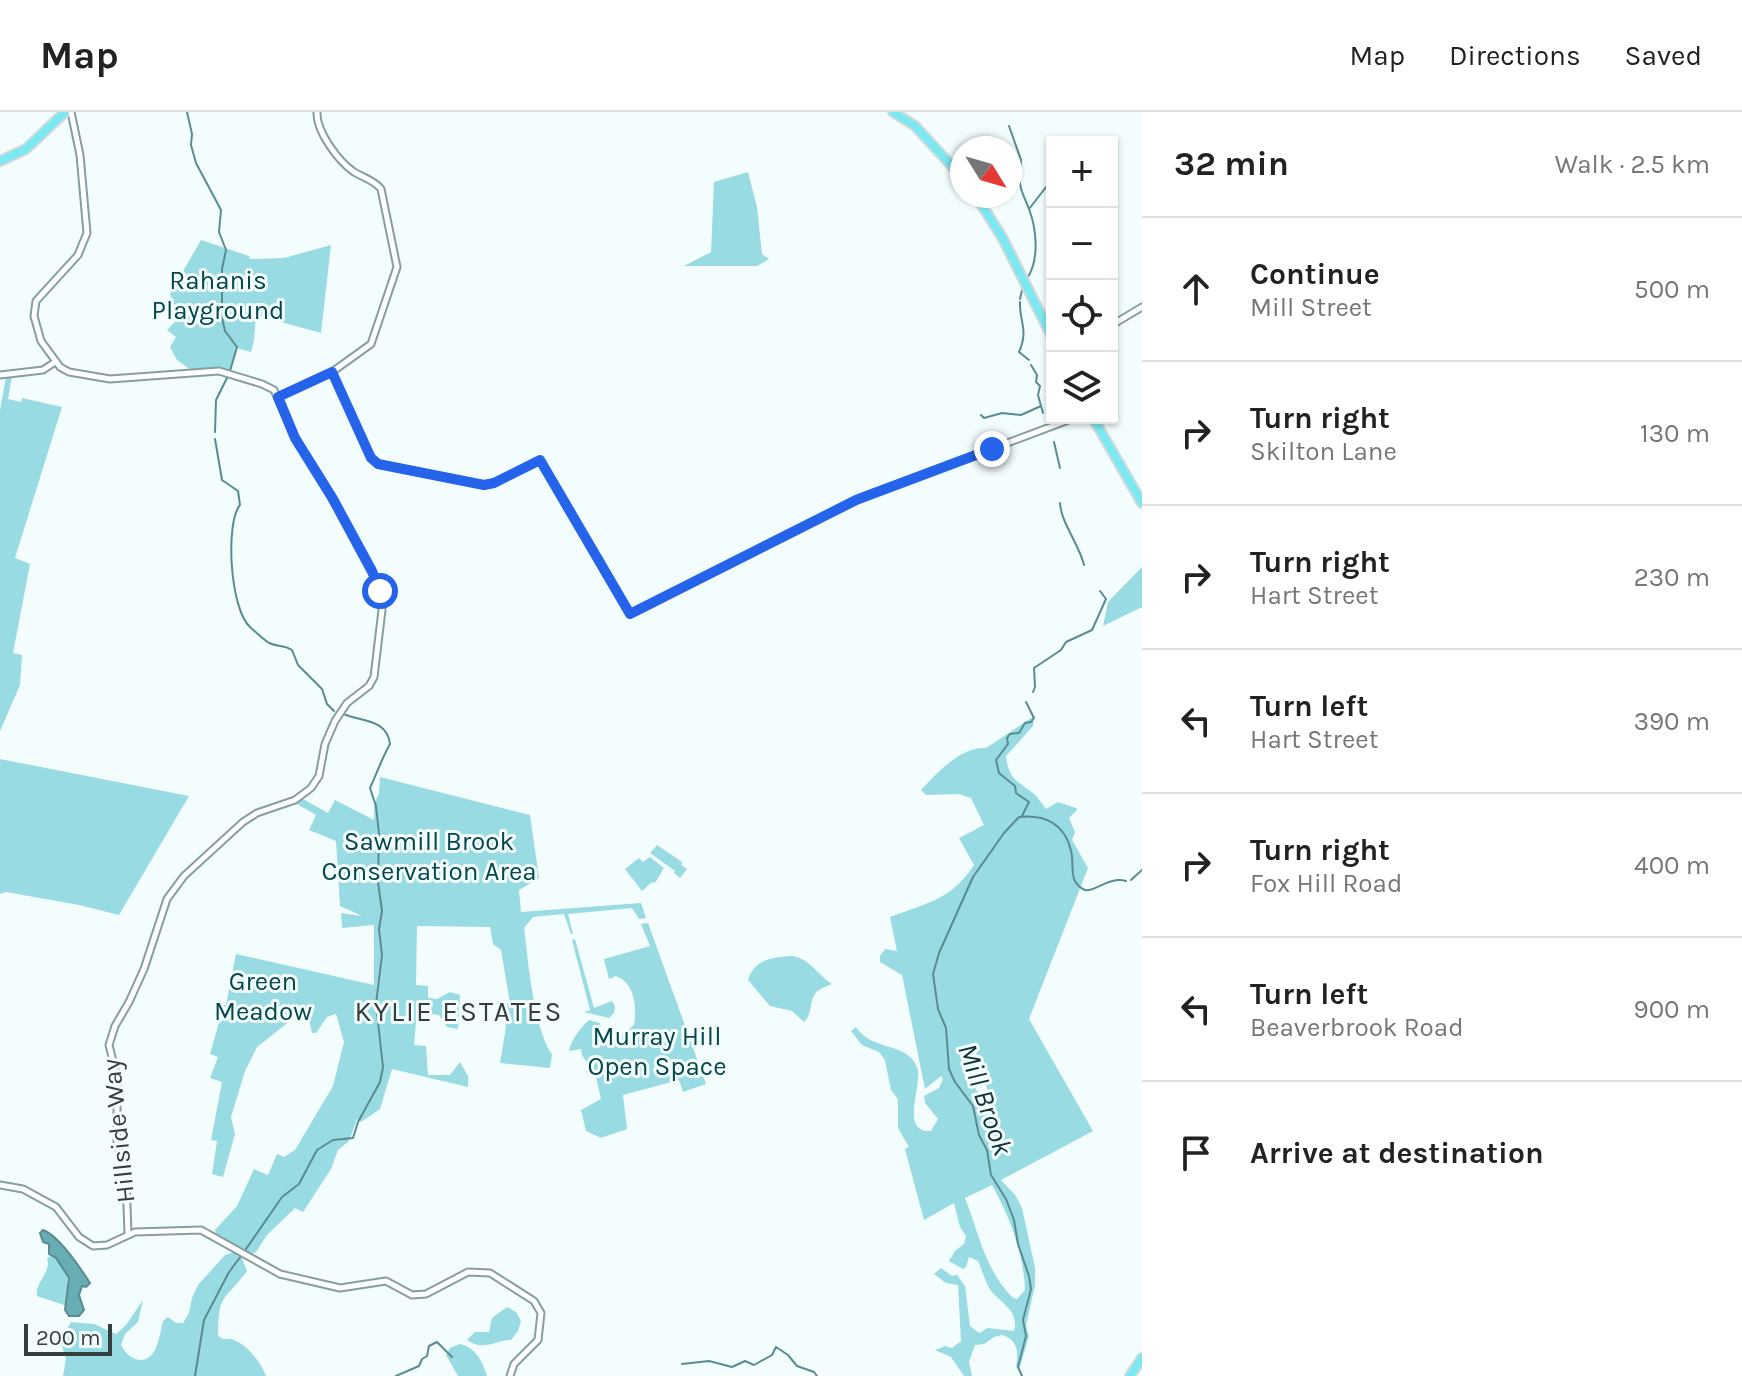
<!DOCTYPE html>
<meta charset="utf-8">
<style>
body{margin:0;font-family:Karla,sans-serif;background:#f2f2f2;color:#222}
.controls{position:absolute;right:24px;top:24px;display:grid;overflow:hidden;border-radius:0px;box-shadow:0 2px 6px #0004}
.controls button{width:72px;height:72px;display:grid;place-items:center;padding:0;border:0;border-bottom:2px solid #e0e0e0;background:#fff;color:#222;font:40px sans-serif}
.compass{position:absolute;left:950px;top:24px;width:72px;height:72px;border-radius:50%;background:#fff;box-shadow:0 2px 6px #0004;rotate:127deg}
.scale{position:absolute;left:24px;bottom:20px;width:88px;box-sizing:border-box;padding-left:8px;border:4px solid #343e3f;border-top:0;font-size:22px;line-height:28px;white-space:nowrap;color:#343e3f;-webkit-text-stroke:6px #f3fdfe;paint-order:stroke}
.stop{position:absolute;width:24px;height:24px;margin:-18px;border:6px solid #2563eb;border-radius:50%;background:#fff}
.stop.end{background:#2563eb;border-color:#fff;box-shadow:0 2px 8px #0008}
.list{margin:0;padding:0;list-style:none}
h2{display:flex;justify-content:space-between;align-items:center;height:104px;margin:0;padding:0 32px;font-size:34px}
h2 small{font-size:26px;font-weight:400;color:#767676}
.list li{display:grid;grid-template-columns:52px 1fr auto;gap:24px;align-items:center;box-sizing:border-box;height:144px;padding:0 32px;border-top:2px solid #e0e0e0}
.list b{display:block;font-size:30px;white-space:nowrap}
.list p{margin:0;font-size:26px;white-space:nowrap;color:#767676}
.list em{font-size:26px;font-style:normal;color:#767676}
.icon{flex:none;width:44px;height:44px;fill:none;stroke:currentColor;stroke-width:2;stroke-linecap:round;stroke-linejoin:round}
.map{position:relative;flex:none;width:1142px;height:1264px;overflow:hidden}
header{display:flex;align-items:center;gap:48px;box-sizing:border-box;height:112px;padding:0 40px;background:#fff;border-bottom:2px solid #e0e0e0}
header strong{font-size:38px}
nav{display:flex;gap:44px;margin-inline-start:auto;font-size:28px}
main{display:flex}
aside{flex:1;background:#fff}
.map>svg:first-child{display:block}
.green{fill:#99dbe2;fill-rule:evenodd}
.water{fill:#69adb4;stroke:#598c91;stroke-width:2}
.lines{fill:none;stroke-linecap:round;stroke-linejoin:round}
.stream{stroke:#598c91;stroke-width:2}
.minor-casing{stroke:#879ea1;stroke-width:9}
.major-casing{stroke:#d6d8d9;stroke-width:12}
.minor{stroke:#fff;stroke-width:5}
.major{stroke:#7ce9f2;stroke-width:8}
.route{stroke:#2563eb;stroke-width:10}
.labels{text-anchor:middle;stroke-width:6;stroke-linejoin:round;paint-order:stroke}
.park-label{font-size:26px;fill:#05474c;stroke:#f3fdfe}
.street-label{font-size:26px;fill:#343e3f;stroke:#f3fdfe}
.neighbourhood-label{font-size:28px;letter-spacing:2px;fill:#343e3f;stroke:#f3fdfe}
.water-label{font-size:28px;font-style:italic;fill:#103336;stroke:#f3fdfe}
</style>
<header>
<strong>Map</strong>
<nav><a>Map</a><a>Directions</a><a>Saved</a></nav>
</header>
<main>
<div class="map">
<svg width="1142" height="1264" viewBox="0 0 1142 1264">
<rect width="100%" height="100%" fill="#f3fdfe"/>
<path class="green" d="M748 60 757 95 762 142 769 147 757 154H684L711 140 714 70Z
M201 128 249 144 250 147 284 146 331 133 321 221 256 203 254 228 251 240 236 236 230 259 214 257 191 258 177 248 170 235 176 225 167 218 175 210 177 199 170 182Z
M12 264 8 287 21 290 22 286 62 295 15 446 30 452 13 541 22 543 20 573 0 619V298L6 265Z
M1142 455V495L1103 514 1108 490Z
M1034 604 1033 614 1006 644C1009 669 1018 669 1034 682 1037 684 1042 692 1046 697L1058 690 1076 696 1077 698 1069 706 1075 720 1072 728 1088 756 1029 907 1093 1019 1001 1068 1015 1083 1022 1096 1035 1156V1173L1026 1214 1029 1224 1019 1258 1016 1254C1019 1240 1017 1227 1002 1223L994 1225 984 1232 975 1233 969 1250 972 1264H964L951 1245 935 1238 945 1234 952 1236 961 1229 958 1173 946 1171 934 1162 941 1156 952 1164 957 1163 965 1174 970 1214 979 1221 988 1216 1014 1219C1019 1200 1004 1193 992 1180 986 1173 982 1158 978 1149L969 1145 966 1155 963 1157 949 1149 955 1139 964 1132 966 1124 960 1115 954 1091 924 1108 905 1037 909 1035 898 1016V987L891 978 885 948 879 940 862 933 851 919 856 915C872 940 906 929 917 955 924 971 898 1021 931 1019L938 1007 925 991 924 984 939 976 943 967 941 964 925 977 902 863 880 850V844L885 837 897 839 890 805C927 791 951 788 974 753L959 726 984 713 971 686 959 682 926 683 921 678C936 662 961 634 986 636ZM975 937 989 983V984L977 979 972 971 976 957 962 947ZM992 1073C1009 1103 1024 1142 1025 1178L1017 1187 1013 1186C984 1156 980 1124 965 1086Z
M0 647 189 684 119 803 79 793 6 780 0 782Z
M380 665 530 703 539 766 519 778 521 800 641 791 646 806 639 807 632 796 568 802 573 822H571L564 802 533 805 524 816C528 847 534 919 552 942L550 956 500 951 506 915 505 892 510 891 501 838 493 832 490 815 417 814 416 873 428 874V886L437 887 450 880 460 883 458 917 447 915 439 903 417 900 414 933 426 934 428 963H450L460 950 468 964V975L392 957 380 997 361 1010 357 1007 349 1029 338 1038 331 1057 303 1100 295 1096 267 1123 256 1140 249 1143 216 1122 215 1118 237 1094 254 1057 268 1063 277 1042 284 1045 295 1038 333 974 344 930 336 902 327 905 316 921H312L309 907 299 902 257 935 245 959 231 1005 235 1022 223 1065 212 1062 217 1029 211 1028 222 970 210 966 218 945 210 942 224 893H226L236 842 374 873V813L342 816 341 801 362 804 340 794 336 729 309 718 316 703 297 692 303 687 328 701 335 688 374 708V693L379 681Z
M657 733 682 750 681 753 687 757 680 766 674 761 675 759 650 741Z
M650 745 664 756 655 771 652 770 642 779 625 757 639 746 643 750Z
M648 811 706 972 683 980 679 968 623 983 627 1017 601 1026 586 1019 581 998 601 987 596 965 582 943 581 937 569 939C571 928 580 916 589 908L600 911 601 921 609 929H614L634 913C637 896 635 871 616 864L609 867 604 847 650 834 641 812Z
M575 827 594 896 612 889 615 894 614 901 609 906 584 900 590 898 572 828Z
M793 844C811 848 818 863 832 872 828 874 823 875 819 878 808 885 814 901 804 910L792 899 770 894 748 868C754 847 774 845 793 844Z
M234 1140 241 1144 247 1159C223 1191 219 1180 218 1223 225 1231 227 1224 236 1229 248 1234 262 1252 266 1264H63L66 1247 61 1231 69 1223 68 1215 71 1210 94 1212 116 1222 126 1213 143 1188 138 1210 125 1222 121 1233C130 1251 150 1255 157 1233 160 1225 161 1217 163 1209L168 1205 176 1211H183L189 1201 192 1186 198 1173 225 1143Z
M51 1144C73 1155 67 1172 67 1192L64 1193 37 1184C35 1169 52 1161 47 1146Z
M507 1195 516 1200 521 1209 518 1219 511 1228C495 1228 485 1240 467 1228L475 1220H489L492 1206Z
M460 1232C476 1235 483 1251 487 1264H458L446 1243 450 1236Z"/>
<path class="water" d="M43 1118C58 1123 81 1157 90 1171L86 1175 82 1174 79 1183 84 1198 79 1204H69L65 1198 69 1166 56 1146 49 1142V1132L43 1130 40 1121Z"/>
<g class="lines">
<path class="stream" d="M187 0 192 22 191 33 196 51 221 98 219 120 226 138 222 157V206L225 219 237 235 230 259
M1009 14 1021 48 1020 58
M1020 61C1018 75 1024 84 1029 97 1037 118 1039 147 1028 165
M1029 97 1050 70
M1020 187 1023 174
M1020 190C1019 209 1029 218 1019 240L1029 248
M1031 253 1037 263 1036 270 1040 274 1038 283 1043 301
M981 303 984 306 1002 301 1021 303 1041 294
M215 320 216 288 228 264
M215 327 222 368 238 379 240 393C225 411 230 497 250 515 256 520 263 527 269 531 278 535 285 533 292 538L298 553 322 577 327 592 334 599
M1054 330 1060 356
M1060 391C1061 411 1079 432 1084 453
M1033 580 1035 575 1034 556 1061 538 1066 530 1092 518 1106 487 1100 479
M1022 704 1029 690 1016 681 1015 674 999 661 996 648 1008 632 1007 626 1010 622 1019 621 1025 611 1031 610 1034 606 1026 590
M1131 768 1142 758
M244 1140 282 1085 299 1072 317 1038 333 1028 353 1026 358 1010 380 970 383 955 376 892 382 843 379 817 382 799 378 770 379 722 376 694 370 676C377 661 382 646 390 632 387 607 363 610 343 602
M682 1252 709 1249 732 1255 745 1249 754 1253 772 1243 776 1235 788 1243 797 1254 814 1260 817 1264
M195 1264 204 1208 229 1160 241 1144
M396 1264 419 1254 422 1247 427 1244 429 1234 437 1230 452 1245
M1022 1264 1018 1255 1026 1224 1023 1208 1031 1177 1029 1164 1018 1132 1014 1108 1006 1087 991 1063 987 1038 979 1023 973 994 955 970 949 957 946 916 938 897 933 862 939 841 973 765 1004 721 1019 705C1045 702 1065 712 1071 739 1075 753 1067 770 1085 778 1093 781 1109 764 1126 769"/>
<defs>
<path id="minor" d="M71 0 80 43 87 121 78 143 36 189 34 204 41 229 60 255 69 260 110 267 219 259 262 272 274 278 295 326 329 381 377 470 382 498 374 565 369 574 347 591 335 609 325 632 319 664 311 676 295 688 257 701 243 710 184 764 167 787 144 857 129 890 115 914 109 933 117 965V1030L126 1065 128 1122
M1112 213 1142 195
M332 260 370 344 378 352 484 373 494 371 540 348 630 502 863 385 1074 306
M0 263 43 258 55 250
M278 285 332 260 371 232 397 155 381 77C374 68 364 66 354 60 338 49 316 19 317 0
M0 1073 23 1077 56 1095 79 1125 93 1134 107 1133 135 1120 201 1118 280 1162 340 1176 386 1169 412 1183 426 1182 468 1160 490 1161 534 1189 541 1201 538 1228 514 1252 510 1264"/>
<path id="major" d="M893 0 915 14 962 65
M0 49 26 37 65 0
M976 84 1002 125 1052 225
M1093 306 1142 391
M1130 1264 1142 1246"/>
</defs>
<use href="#minor" class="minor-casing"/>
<use href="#major" class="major-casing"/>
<use href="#minor" class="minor"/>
<use href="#major" class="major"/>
</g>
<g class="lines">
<path class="route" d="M380 479 372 459 333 387 295 326 278 285 332 260 371 346 378 352 484 373 494 371 540 348 630 502 856 388 992 337"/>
</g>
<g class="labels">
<g class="park-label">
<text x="218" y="177">Rahanis<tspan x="218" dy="30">Playground</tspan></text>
<text x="429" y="738">Sawmill Brook<tspan x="429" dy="30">Conservation Area</tspan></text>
<text x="263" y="878">Green<tspan x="263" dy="30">Meadow</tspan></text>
<text x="657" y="933">Murray Hill<tspan x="657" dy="30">Open Space</tspan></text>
</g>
<g class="street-label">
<text transform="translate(118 1019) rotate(-96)" y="9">Hillside Way</text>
</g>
<g class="neighbourhood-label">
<text x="459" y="909">KYLIE ESTATES</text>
</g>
<g class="water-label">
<text transform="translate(986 987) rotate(71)" y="10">Mill Brook</text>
</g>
</g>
</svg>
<div class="controls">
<button>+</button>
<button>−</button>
<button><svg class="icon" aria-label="locate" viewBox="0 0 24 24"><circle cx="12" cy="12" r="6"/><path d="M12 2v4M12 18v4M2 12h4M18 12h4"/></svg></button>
<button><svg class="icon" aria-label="layers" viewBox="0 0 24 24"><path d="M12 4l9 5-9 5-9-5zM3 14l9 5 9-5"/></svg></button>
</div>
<svg class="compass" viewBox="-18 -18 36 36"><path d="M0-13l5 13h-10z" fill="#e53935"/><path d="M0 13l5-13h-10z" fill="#767676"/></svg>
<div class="scale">200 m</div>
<div class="stop" style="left:380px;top:479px"></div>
<div class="stop end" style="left:992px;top:337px"></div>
</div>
<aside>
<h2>32 min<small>Walk · 2.5 km</small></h2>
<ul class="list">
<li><svg class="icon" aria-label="ahead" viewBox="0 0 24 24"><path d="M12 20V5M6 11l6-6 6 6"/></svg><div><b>Continue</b><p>Mill Street</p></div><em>500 m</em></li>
<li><svg class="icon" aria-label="right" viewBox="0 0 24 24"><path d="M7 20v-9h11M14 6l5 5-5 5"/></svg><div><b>Turn right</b><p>Skilton Lane</p></div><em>130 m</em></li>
<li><svg class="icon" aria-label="right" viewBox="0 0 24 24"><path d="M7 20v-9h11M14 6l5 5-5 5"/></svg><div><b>Turn right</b><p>Hart Street</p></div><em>230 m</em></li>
<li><svg class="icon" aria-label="left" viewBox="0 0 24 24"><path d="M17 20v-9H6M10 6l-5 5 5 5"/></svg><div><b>Turn left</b><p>Hart Street</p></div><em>390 m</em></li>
<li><svg class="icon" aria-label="right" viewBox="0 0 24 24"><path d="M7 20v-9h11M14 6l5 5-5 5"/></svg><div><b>Turn right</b><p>Fox Hill Road</p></div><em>400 m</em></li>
<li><svg class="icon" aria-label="left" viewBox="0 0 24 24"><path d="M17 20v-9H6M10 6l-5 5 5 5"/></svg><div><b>Turn left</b><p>Beaverbrook Road</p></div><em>900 m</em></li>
<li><svg class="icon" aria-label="arrive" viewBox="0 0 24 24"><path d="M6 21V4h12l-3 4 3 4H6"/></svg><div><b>Arrive at destination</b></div></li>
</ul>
</aside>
</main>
